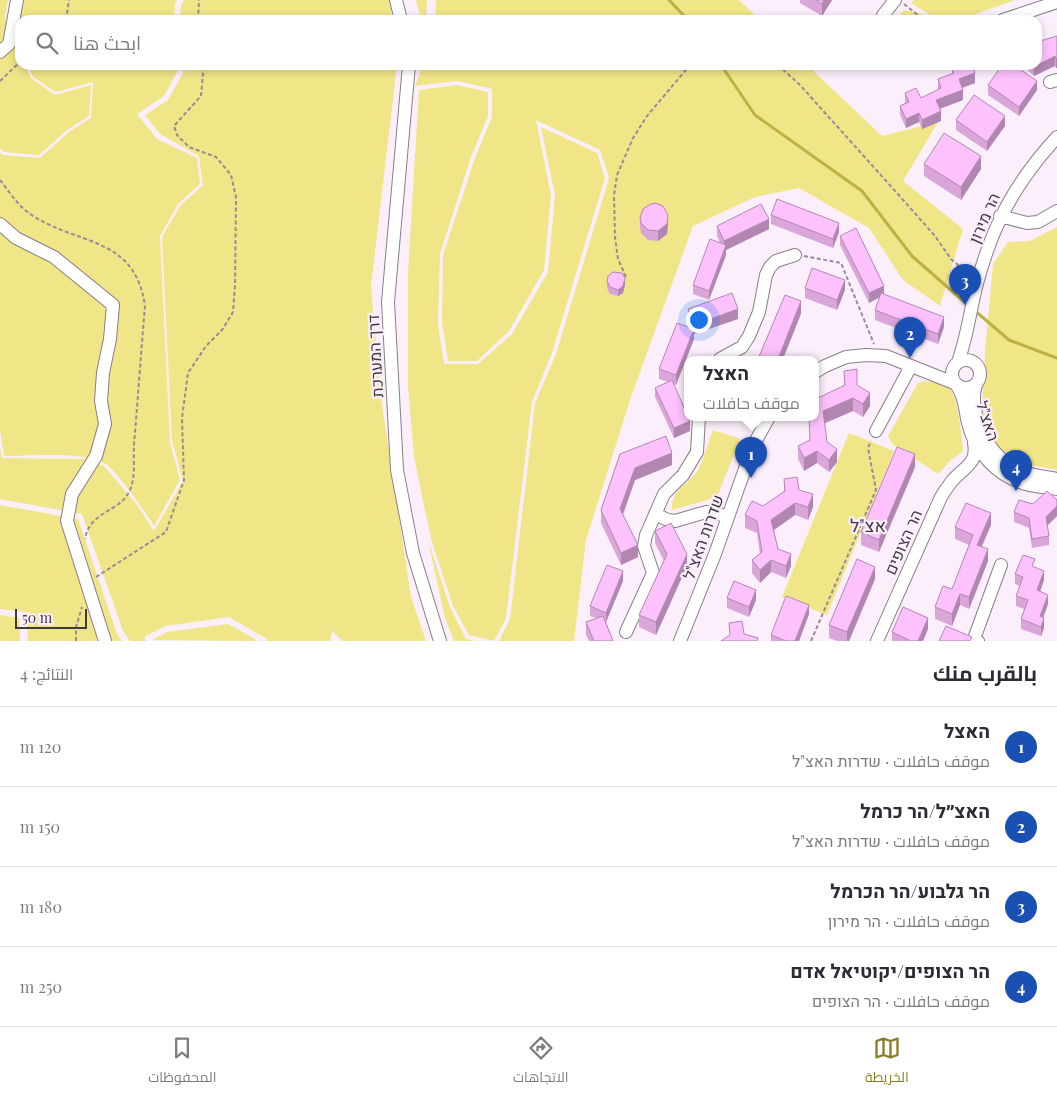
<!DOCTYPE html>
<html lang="ar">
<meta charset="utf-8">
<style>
body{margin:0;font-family:"Playfair Display",Cairo,Heebo,serif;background:#f7f7f7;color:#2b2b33;direction:rtl}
.scale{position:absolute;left:15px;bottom:12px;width:72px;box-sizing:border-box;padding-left:5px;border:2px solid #3f3a3f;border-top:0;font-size:14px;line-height:18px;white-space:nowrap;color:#3f3a3f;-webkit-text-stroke:4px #fceffc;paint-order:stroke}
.you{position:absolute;left:698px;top:319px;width:18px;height:18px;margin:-12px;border:4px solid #fff;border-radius:50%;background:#1a73e8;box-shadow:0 0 0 8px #1a73e833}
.badge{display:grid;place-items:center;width:32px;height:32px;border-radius:50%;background:#887e25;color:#fff;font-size:16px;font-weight:700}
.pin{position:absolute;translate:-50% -41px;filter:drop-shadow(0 1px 2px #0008)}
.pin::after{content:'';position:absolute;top:26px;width:18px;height:15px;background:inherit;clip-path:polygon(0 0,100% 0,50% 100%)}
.popup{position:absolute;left:684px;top:356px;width:135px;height:65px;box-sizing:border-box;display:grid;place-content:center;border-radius:10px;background:#fff;filter:drop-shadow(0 1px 4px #0005);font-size:16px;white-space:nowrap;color:#7c7c81}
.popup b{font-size:19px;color:#2b2b33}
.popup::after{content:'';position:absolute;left:50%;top:100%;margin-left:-10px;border:10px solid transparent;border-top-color:#fff}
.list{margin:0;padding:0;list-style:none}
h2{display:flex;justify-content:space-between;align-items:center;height:65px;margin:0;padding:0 20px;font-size:21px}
h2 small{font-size:16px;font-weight:400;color:#7c7c81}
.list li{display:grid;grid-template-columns:32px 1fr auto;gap:15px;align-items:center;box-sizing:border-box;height:80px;padding:0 20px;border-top:1px solid #e1e1e2}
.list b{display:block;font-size:19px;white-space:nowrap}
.list p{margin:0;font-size:16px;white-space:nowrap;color:#7c7c81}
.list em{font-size:16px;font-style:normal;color:#7c7c81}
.icon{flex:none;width:28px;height:28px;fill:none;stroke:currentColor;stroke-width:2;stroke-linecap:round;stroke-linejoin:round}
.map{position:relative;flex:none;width:1057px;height:641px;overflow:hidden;direction:ltr}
.search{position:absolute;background:#fff;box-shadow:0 2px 8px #0003;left:15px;right:15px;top:15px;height:55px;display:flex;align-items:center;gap:12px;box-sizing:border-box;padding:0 18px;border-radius:15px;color:#7c7c81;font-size:19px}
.sheet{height:385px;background:#fff}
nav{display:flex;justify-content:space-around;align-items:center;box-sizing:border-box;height:70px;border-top:1px solid #e1e1e2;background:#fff;font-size:14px;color:#7c7c81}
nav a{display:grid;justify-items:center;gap:2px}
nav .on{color:#887e25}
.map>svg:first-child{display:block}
.green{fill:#f0e587}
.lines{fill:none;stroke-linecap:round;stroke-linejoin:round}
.stream{stroke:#beb143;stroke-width:3}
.minor-casing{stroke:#897d89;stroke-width:14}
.path{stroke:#958c95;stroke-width:2;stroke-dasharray:4 2.5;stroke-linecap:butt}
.minor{stroke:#fff;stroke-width:12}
.wall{fill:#daa6da}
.shaded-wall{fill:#b187b2}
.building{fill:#fdc1fe;stroke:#b187b2}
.labels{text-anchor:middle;stroke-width:4.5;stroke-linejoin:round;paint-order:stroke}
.street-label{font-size:16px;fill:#3f3a3f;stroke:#fceffc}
.neighbourhood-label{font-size:18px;fill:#3f3a3f;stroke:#fceffc}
</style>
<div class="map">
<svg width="1057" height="641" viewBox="0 0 1057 641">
<rect width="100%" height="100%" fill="#fceffc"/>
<path class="green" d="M0 0H8L5 17 20 53V65H25L31 78 55 95 91 85 89 116 67 130 39 155 4 152 0 148Z
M10 0H177L175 4 174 20H20V47L8 16Z
M184 0H390L392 20H180L181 6Z
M416 0H427L426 20H421Z
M436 0H739L760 20H435Z
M914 0H1015L959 20H932L929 14 911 3Z
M904 10 923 14 926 20H896Z
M28 65H177V72L164 96 137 114 157 139 197 158 200 184 178 204 160 236 170 442 180 480 154 526C146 513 115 468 104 463 79 451 32 456 4 456L0 430V152L3 155 40 158 69 132 91 118 93 82 56 92 33 77Z
M182 65H397L371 286 380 391 411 597 426 641H343L332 631 330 641H266L267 639 229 617 165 626 144 637 146 641H130L123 631 82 514 0 499V447L2 458 85 459 104 466 137 505 154 531 183 481 172 441 162 237 180 206 203 185 199 156 160 134 145 115 168 100 183 73Z
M423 65H807L882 136 938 122 903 181 963 229 940 306 903 280 869 228 799 188 755 197 693 226 630 400 586 540 574 641H499L510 619 535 403 556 354 609 178 600 150 536 120 551 195 544 270 509 331 477 361H448L442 323 443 255 475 158 492 117V89L457 81 415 86Z
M457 85 488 92V116L471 157 440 254 438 324 444 364H478L512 334 548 272 555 195 541 127 597 153 605 178 552 353 532 402 506 618 494 641 469 635 453 606 431 539 414 457 408 386V272L419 90Z
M1057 227V470L1026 464 997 447 982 409 985 351 993 264 1008 242 1030 241Z
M924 381C932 382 944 383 950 389 958 397 962 439 963 451L951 460 938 474 892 444 888 436 918 383Z
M713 430 740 439 717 497 672 510C671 488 690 485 699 468 705 456 708 442 713 430Z
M849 433 894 451 827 615 782 597Z
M0 505 78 519 117 634 122 641H27L28 635 25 612 0 609Z
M428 540 450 607 466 639 476 641H454L445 618Z
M0 615 19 618 20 641H0Z
M228 624 258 641 152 640 167 632Z"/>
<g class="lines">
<path class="stream" d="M669 0 688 20
M721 65 755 115 862 191 912 256 969 306
M974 310 1009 340 1057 358"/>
<defs>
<path id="minor" d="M396 0 401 20
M881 20 884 14 895 0
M1003 20 1057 2
M0 52 9 44 17 0
M409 65 388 302 397 470 413 553 440 641
M1050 82 1057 80
M1000 216 1027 223 1038 222 1057 211
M0 224 16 238 54 257 113 305 110 339 103 373 101 401 105 424 96 456 72 494 67 521 105 641
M720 359 742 347 749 336 759 312 766 275 770 267 776 261 795 255
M952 374a14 14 0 1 1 28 0a14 14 0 1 1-28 0Z
M958 362C967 337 970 312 976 287 992 226 1014 184 1057 137
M815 372 825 366 846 357 866 355 886 356 954 383
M976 385C972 396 974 407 977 418 984 444 1001 465 1027 473 1036 476 1047 477 1057 479
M957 386C965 396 965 411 968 423 975 452 997 476 1026 484 1036 487 1047 487 1057 489
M876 431 911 366
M655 514 668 520 675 521 706 512 715 513 728 517
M626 632 653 573 644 546 646 535 664 494 683 475 697 452 699 417
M680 641 715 554 753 446 769 417
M877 641 941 497C944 492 948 486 952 481 964 467 978 464 974 443
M978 641 974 639 1001 565"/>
</defs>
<use href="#minor" class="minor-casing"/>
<path class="path" d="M904 4 924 20
M66 20 69 0
M198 20 199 0
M778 65 800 85 905 202 935 236 951 259 958 265 971 268
M0 81 20 62
M0 180C9 191 18 206 30 214 77 246 135 235 145 306 141 352 138 398 134 444 133 459 136 476 130 490 120 513 90 510 85 539
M804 256 841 263 874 344
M626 277 618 259 615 237 614 195 617 175 633 138 647 116 690 65
M96 577 166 532 184 480 182 418 188 373 206 346 222 330 233 312 235 285 236 197 231 175 216 157 189 147 177 135 174 126 201 96 203 74 202 65
M76 641V627L82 607
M811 641 876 490 868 448 871 441"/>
<use href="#minor" class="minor"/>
</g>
<path class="wall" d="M800 0H832L822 16 800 3Z
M1057 36 1056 68 1055 66 1034 76 1022 65H1037Z
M952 70 975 83 962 88 963 100 940 109 941 121 922 129 919 122 906 128 900 115V106L905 103V93L921 98 938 90V79L952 74Z
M988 85 1037 90 1019 116 988 95Z
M956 120 1005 126 987 151 956 130Z
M924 164 981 169 961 200 924 176Z
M771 215 839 232 833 248 771 224Z
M640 218 668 224 667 234 658 241 648 240 641 233 640 228Z
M717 226 769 229 726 250V255L709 300 693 294V285L720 243 717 236Z
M840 236 884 294 944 327 938 344 875 320V310L880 297 869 303 840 245Z
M607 281 625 285 623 293 618 296 610 294 607 288Z
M805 288 845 290 837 310 805 298Z
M688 309 738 319 694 334V339L676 385 673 384 690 431 674 438 655 397V388L668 382 659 379V369L691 328 688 319Z
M844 371 857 385 870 406 863 417 853 411 824 423 827 442 837 462 829 472 817 463 804 471 798 459V446L810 440 809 421 802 417H815L818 398 844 386Z
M620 454 672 465 635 480 623 515 638 557 621 565 601 523V510Z
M915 467 879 552 861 545V532Z
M784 479 799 490 813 507 808 520 795 515 774 530 778 549 791 566 786 578 771 572 760 583 752 573V560L760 554 757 533 745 528V515L763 506 784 492Z
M1057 500V516L1047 525 1049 536V545L1032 548 1029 528 1014 522V512L1033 504Z
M991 525 982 547 988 561 969 609 960 605 952 626 935 619V607L952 589 969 545 955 539V527Z
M655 531 687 566 656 635 639 627V615L664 561 655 543Z
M1035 567 1044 580 1040 592 1048 604 1043 618 1044 628 1041 636 1021 629V619L1024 609 1016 606V596L1020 586 1015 584V574Z
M875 579 849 641H837L829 638V625Z
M623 581 606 622 613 641H589L586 635V622L596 618 590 616V606Z
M727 598 756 600 749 617 727 608Z
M809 614 799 641H771V635Z
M928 629 923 641H892V632Z"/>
<path class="shaded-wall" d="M824 0H832L822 16V4Z
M1055 56V66L1034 76V67Z
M1057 58V68H1056V59Z
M975 73V83L959 89V79Z
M1037 81V90L1019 116V107Z
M963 90V100L936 110V100Z
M941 111V121L922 129V120Z
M919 113V122L906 128V119Z
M1005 116V126L987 151V142Z
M981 156V169L961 200V187Z
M668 215V224L667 234 658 241V231Z
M769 219V229L726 250V255L709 300V291L724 250V241Z
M839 223V232L833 248V239Z
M625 278V285L623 293 618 296V290Z
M845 280V290L837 310V300Z
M884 286V295L869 303V293Z
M801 301V314L783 359H778Z
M738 309V319L694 334V339L676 385V375L694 329V325Z
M944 317V327L938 344V334Z
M870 393V406L863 417V404Z
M853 398V411L823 424V411Z
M690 421V431L674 438V428Z
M837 449V462L829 472V460Z
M817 451V463L804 471V458Z
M672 453V465L635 480 620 522V509L635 468Z
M915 454V467L879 552V540Z
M813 494V507L808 520V507Z
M795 503V515L771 532V520Z
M1057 506V516L1046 527V517Z
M991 513V525L977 556V545Z
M638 545V557L621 565V553Z
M988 549V561L969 609V597Z
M687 554V566L656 635V622Z
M791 554V566L786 578V566Z
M771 560V572L760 583V570Z
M875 567V579L849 641H847V632Z
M623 571V581L606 622V613Z
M1044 571V580L1037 600V590Z
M756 590V600L749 617V607Z
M960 594V605L952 626V614Z
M1048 595V604L1040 626V616Z
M809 605V614L799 641H795Z
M928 618V629L923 641H918Z
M1044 618V628L1041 636V627Z"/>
<path class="building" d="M816 0H824L822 4Z
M1057 36V58L1056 59 1055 56 1034 67 1032 65H1037V42Z
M964 65H972L975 73 959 79 963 90 936 100 941 111 922 120 919 113 906 119 900 106 909 102 905 93 916 88 921 98 941 88 938 79 954 73 952 70Z
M1002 65H1014L1037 81 1019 107 988 85Z
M974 95 1005 116 987 142 956 120Z
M944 133 981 156 961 187 924 164Z
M777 199 839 223 833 239 771 215Z
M656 203 663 206 668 215 667 224 658 231 648 230 641 223 640 218 643 209 651 204Z
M761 204 769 219 724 241 717 226Z
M856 228 884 286 869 293 840 236Z
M710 239 726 245 709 291 693 285Z
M812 268 845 280 837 300 805 288Z
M613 272 622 273 625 278 623 286 618 290 610 287 607 281 608 276Z
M732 293 738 309 694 325 688 309Z
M881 293 944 317 938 334 875 310Z
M785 295 801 301 778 359H758Z
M677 323 694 329 676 375 659 369Z
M857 369V385L870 393 863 404 853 398 823 411 827 442 837 449 829 460 817 451 804 458 798 446 810 440 809 417H815V396L818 398 845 385 844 371Z
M672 380 690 421 674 428 655 388Z
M666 436 672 453 635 468 620 509 638 545 621 553 601 510 620 454Z
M897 447 915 454 879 540 861 532Z
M797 477 799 490 813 494 808 507 795 503 771 520 778 549 791 554 786 566 771 560 760 570 752 560 762 552 757 521 745 515 752 501 763 506 785 491 784 479Z
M1047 491 1057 500V506L1046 517 1049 536 1032 539 1029 518 1014 512 1019 500 1033 504Z
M966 503 991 513 977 545 988 549 969 597 960 594 952 614 935 607 943 586 952 589 973 535 955 527Z
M671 523 687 554 656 622 639 615 667 554 655 531Z
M1023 555 1035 559 1032 566 1044 571 1037 590 1048 595 1040 616 1044 618 1041 627 1021 619 1028 600 1016 596 1023 577 1015 574Z
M857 559 875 567 847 632 829 625Z
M607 565 623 571 606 613 590 606Z
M734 581 756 590 749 607 727 598Z
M786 596 809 605 795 641H786L771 635Z
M903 607 928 618 918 641H909V640L892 632Z
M603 616 613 641H594L586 622Z
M742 621 744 634 758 638 757 641H721L730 635 729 623Z
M946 626 972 637 970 641H939Z"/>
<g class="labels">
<g class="street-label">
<text transform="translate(984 218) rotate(-66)" y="6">הר מירון</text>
<text transform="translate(375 356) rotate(-93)" y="6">דרך המערכת</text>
<text transform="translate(988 421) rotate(72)" y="6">האצ"ל</text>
<text transform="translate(703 537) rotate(-70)" y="6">שדרות האצ"ל</text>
<text transform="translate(903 542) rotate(-66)" y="6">הר הצופים</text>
</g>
<g class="neighbourhood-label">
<text x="868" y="532">אצ"ל</text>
</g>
</g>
</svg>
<div class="scale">50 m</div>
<div class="you"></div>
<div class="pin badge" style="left:751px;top:478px;background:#1a4fb4">1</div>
<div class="popup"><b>האצל</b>موقف حافلات</div>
<div class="pin badge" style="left:910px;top:358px;background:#1a4fb4">2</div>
<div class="pin badge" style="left:965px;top:305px;background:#1a4fb4">3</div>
<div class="pin badge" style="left:1016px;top:491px;background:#1a4fb4">4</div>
<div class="search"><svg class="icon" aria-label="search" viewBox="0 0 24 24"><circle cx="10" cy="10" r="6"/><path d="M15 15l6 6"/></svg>ابحث هنا</div>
</div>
<section class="sheet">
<h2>بالقرب منك<small>النتائج: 4</small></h2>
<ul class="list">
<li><span class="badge" style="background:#1a4fb4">1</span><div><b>האצל</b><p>موقف حافلات · שדרות האצ&quot;ל</p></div><em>120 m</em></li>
<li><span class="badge" style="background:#1a4fb4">2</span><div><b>האצ״ל/הר כרמל</b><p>موقف حافلات · שדרות האצ&quot;ל</p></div><em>150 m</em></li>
<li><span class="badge" style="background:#1a4fb4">3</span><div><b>הר גלבוע/הר הכרמל</b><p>موقف حافلات · הר מירון</p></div><em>180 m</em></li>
<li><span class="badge" style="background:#1a4fb4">4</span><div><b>הר הצופים/יקוטיאל אדם</b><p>موقف حافلات · הר הצופים</p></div><em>250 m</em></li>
</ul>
</section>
<nav>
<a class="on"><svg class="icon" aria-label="map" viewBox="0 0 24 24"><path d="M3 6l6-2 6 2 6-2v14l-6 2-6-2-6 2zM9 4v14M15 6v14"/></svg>الخريطة</a>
<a><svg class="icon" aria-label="directions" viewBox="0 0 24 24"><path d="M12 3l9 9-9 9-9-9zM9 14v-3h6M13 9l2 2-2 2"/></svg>الاتجاهات</a>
<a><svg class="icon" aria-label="saved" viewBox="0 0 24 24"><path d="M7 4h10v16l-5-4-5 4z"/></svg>المحفوظات</a>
</nav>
